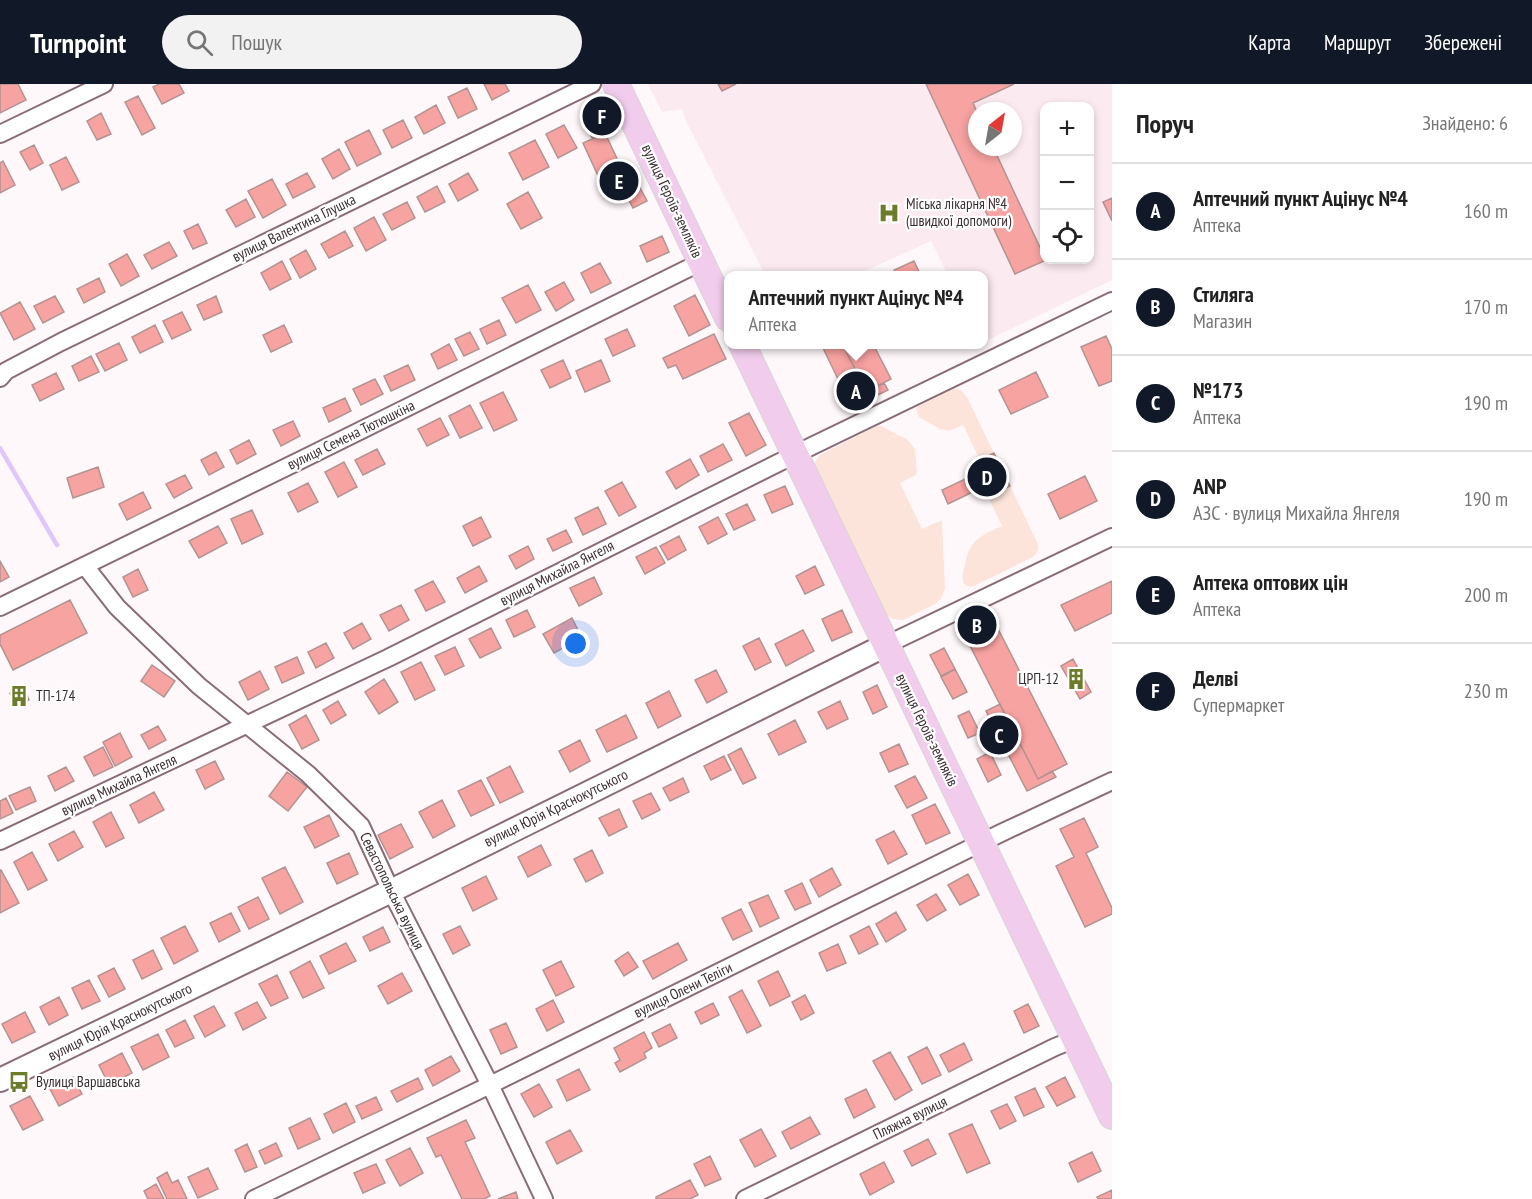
<!DOCTYPE html>
<html lang="uk">
<meta charset="utf-8">
<style>
body{margin:0;font-family:"PT Sans Narrow",sans-serif;background:#f2f2f2;color:#222}
.controls{position:absolute;right:18px;top:18px;display:grid;overflow:hidden;border-radius:12px;box-shadow:0 3px 9px #0003}
.controls button{width:54px;height:54px;display:grid;place-items:center;padding:0;border:0;border-bottom:2px solid #e0e0e0;background:#fff;color:#222;font:30px sans-serif}
.compass{position:absolute;left:968px;top:18px;width:54px;height:54px;border-radius:50%;background:#fff;box-shadow:0 3px 9px #0003;rotate:31deg}
.you{position:absolute;left:576px;top:560px;width:21px;height:21px;margin:-15px;border:4px solid #fff;border-radius:50%;background:#1a73e8;box-shadow:0 0 0 9px #1a73e833}
.badge{display:grid;place-items:center;width:39px;height:39px;border-radius:50%;background:#111827;color:#fff;font-size:20px;font-weight:700}
.pin{position:absolute;translate:-50% -50%;border:3px solid #fff;box-shadow:0 2px 6px #0006}
.popup{position:absolute;left:724px;top:187px;width:264px;height:78px;box-sizing:border-box;display:grid;place-content:center;border-radius:12px;background:#fff;filter:drop-shadow(0 2px 4px #0005);font-size:20px;white-space:nowrap;color:#767676}
.popup b{font-size:22px;color:#222}
.popup::after{content:'';position:absolute;left:50%;top:100%;margin-left:-12px;border:12px solid transparent;border-top-color:#fff}
.list{margin:0;padding:0;list-style:none}
h2{display:flex;justify-content:space-between;align-items:center;height:78px;margin:0;padding:0 24px;font-size:26px}
h2 small{font-size:20px;font-weight:400;color:#767676}
.list li{display:grid;grid-template-columns:39px 1fr auto;gap:18px;align-items:center;box-sizing:border-box;height:96px;padding:0 24px;border-top:2px solid #e0e0e0}
.list b{display:block;font-size:22px;white-space:nowrap}
.list p{margin:0;font-size:20px;white-space:nowrap;color:#767676}
.list em{font-size:20px;font-style:normal;color:#767676}
.icon{flex:none;width:33px;height:33px;fill:none;stroke:currentColor;stroke-width:2;stroke-linecap:round;stroke-linejoin:round}
.map{position:relative;flex:none;width:1112px;height:1115px;overflow:hidden}
header{display:flex;align-items:center;gap:36px;box-sizing:border-box;height:84px;padding:0 30px;background:#111827;color:#fff}
header strong{font-size:28px}
nav{display:flex;gap:33px;margin-inline-start:auto;font-size:21px}
.search{width:420px;height:54px;background:#f2f2f2;display:flex;align-items:center;gap:15px;box-sizing:border-box;padding:0 21px;border-radius:33px;color:#767676;font-size:22px}
main{display:flex}
aside{flex:1;background:#fff}
.map>svg:first-child{display:block}
.built{fill:#fbeaef;fill-rule:evenodd}
.green{fill:#fce4da}
.lines{fill:none;stroke-linecap:round;stroke-linejoin:round}
.stream{stroke:#e0c7fb;stroke-width:4.5}
.building{fill:#f7a3a2;stroke:#b39391;stroke-width:1.5}
.street-casing{stroke:#896c76;stroke-width:20}
.secondary-casing{stroke:#896c76;stroke-width:26}
.primary-casing{stroke:#d8d5d6;stroke-width:28}
.street{stroke:#fff;stroke-width:16}
.secondary{stroke:#fff;stroke-width:22}
.primary{stroke:#f2cced;stroke-width:26}
.labels{text-anchor:middle;stroke-width:4.5;stroke-linejoin:round;paint-order:stroke}
.street-label{font-size:15px;fill:#3b2e33;stroke:#fff}
.poi-label{font-size:15px;fill:#3b2e33;stroke:#fff;text-anchor:start}
</style>
<header>
<strong>Turnpoint</strong>
<div class="search"><svg class="icon" aria-label="search" viewBox="0 0 24 24"><circle cx="10" cy="10" r="6"/><path d="M15 15l6 6"/></svg>Пошук</div>
<nav><a>Карта</a><a>Маршрут</a><a>Збережені</a></nav>
</header>
<main>
<div class="map">
<svg width="1112" height="1115" viewBox="0 0 1112 1115">
<rect width="100%" height="100%" fill="#fff8fa"/>
<path class="built" d="M648 0H1112V196L984 258V192L948 191 931 157 856 191H765L686 37 682 25 662 28ZM1044 22H1090V176H1044ZM977 27H1013V63H977Z"/>
<path class="green" d="M956 305 961 306 967 313 994 369 980 376 963 341 949 347 940 345 919 333 916 325 919 322 951 306Z
M877 342H881L908 356 915 365 917 389 914 392 900 399 922 445 942 436 945 505 941 514 935 520 903 536 893 535 885 531 816 389C814 381 814 377 820 371Z
M1010 402 1038 460C1039 466 1037 471 1031 474L974 502 970 503 964 500C961 494 963 488 965 481 969 456 980 452 1002 442L988 413Z"/>
<g class="lines">
<path class="stream" d="M0 364 57 461"/>
</g>
<path class="building" d="M0 0H18L26 16 0 29Z
M159 0H179L184 9 162 20 153 3Z
M484 0H505L509 7 492 16Z
M718 0H736L722 7Z
M926 0H1014L973 19 977 28V63H993L1044 172V176H1046L1015 190Z
M467 4 477 25 458 34 448 13Z
M138 12 155 44 142 51 125 18Z
M436 21 445 39 424 50 415 33Z
M602 21 613 43 592 54 581 32Z
M101 29 111 50 97 56 87 37Z
M403 36 412 54 392 64 383 46Z
M564 41 577 64 558 74 546 50Z
M369 46 381 70 357 82 345 58Z
M605 49 621 83 628 80 636 95 606 109 583 59Z
M535 56 549 83 523 96 509 69Z
M34 61 43 79 30 86 20 68Z
M339 65 350 85 333 95 322 75Z
M66 73 79 98 62 106 50 81Z
M3 77 15 101 0 109V79Z
M307 89 315 103 293 114 286 100Z
M468 89 478 106 458 117 449 100Z
M272 95 286 121 263 134 248 107Z
M637 98 647 117 633 124 623 105Z
M437 102 445 118 425 128 417 113Z
M528 108 542 134 521 145 507 120Z
M1112 114V137L1103 118Z
M246 115 255 133 236 143 226 126Z
M407 118 415 134 392 146 383 130Z
M374 133 386 156 366 167 354 144Z
M198 140 207 159 193 165 184 147Z
M345 147 353 162 329 174 321 160Z
M662 152 669 168 647 178 640 162Z
M169 158 177 172 152 185 144 171Z
M306 166 316 185 300 194 290 175Z
M127 170 139 192 121 202 109 180Z
M282 177 291 195 270 206 261 189Z
M914 177 921 192H897L894 186Z
M600 179 611 199 591 209 581 189Z
M99 194 105 208 84 219 77 205Z
M564 198 574 216 556 227 545 208Z
M528 201 541 226 516 239 502 214Z
M695 211 710 241 689 252 674 222Z
M55 212 64 228 43 239 34 222Z
M216 212 222 228 204 236 197 221Z
M20 218 35 245 14 256 0 229Z
M182 228 191 246 172 255 163 237Z
M499 236 506 251 487 260 480 245Z
M155 241 163 258 140 269 132 253Z
M284 241 292 258 271 268 263 251Z
M627 245 635 262 613 272 605 255Z
M470 248 479 265 464 272 455 255Z
M714 250 726 275 683 295 676 281 668 284 663 274Z
M1106 252 1112 265V297L1099 302 1081 263Z
M119 259 127 276 105 287 96 270Z
M449 260 457 276 438 285 431 270Z
M824 260H845L846 263 844 264 861 296 864 294 870 306 884 299 888 306 852 324 822 262Z
M845 260H873L891 295 870 306 864 294 861 296 844 264 846 263Z
M91 272 99 288 79 297 72 282Z
M563 276 571 294 550 304 541 286Z
M601 276 610 297 585 308 576 287Z
M408 281 415 296 391 307 384 292Z
M1036 288 1048 313 1011 330 999 306Z
M56 289 64 305 40 317 32 301Z
M375 295 383 310 361 321 353 305Z
M503 308 517 336 494 347 480 319Z
M345 314 351 327 329 338 323 324Z
M470 321 482 344 460 354 449 332Z
M749 329 766 361 746 372 729 339Z
M440 334 449 351 427 362 418 345Z
M293 337 300 352 281 362 273 346Z
M249 356 256 370 237 380 230 366Z
M723 360 732 376 708 388 700 372Z
M377 365 385 380 363 391 355 376Z
M216 368 224 383 209 391 201 376Z
M994 369 1010 402 992 411 987 401 948 420 942 406 980 388 975 378Z
M690 375 699 391 676 405 666 388Z
M344 378 357 403 338 413 325 388Z
M98 383 104 403 73 414 67 394Z
M185 391 192 404 174 414 166 400Z
M1085 392 1097 417 1060 435 1048 410Z
M622 398 636 423 619 432 605 407Z
M308 399 318 418 298 428 288 409Z
M785 402 793 420 772 429 764 411Z
M143 408 151 424 127 436 119 420Z
M747 420 755 436 734 446 726 430Z
M598 423 606 440 583 451 575 434Z
M252 426 263 450 242 460 231 435Z
M481 433 491 453 473 462 463 442Z
M718 433 727 450 708 460 699 443Z
M218 442 227 459 199 474 189 457Z
M566 446 572 458 553 467 547 455Z
M679 452 686 466 668 476 660 462Z
M528 462 534 475 516 485 509 472Z
M656 463 665 479 645 490 636 473Z
M0 477 9 493 0 498Z
M479 482 487 497 465 509 457 494Z
M815 482 824 501 805 510 796 492Z
M138 485 148 506 133 513 123 493Z
M594 493 602 510 579 522 570 504Z
M433 497 445 518 426 527 415 506Z
M1112 497V529L1075 547 1061 521Z
M70 516 87 549 13 586 0 560V551Z
M401 521 409 536 389 547 380 531Z
M527 526 535 543 514 553 506 536Z
M842 526 852 548 832 557 822 535Z
M992 533 1067 680 1038 695 963 548Z
M572 534 582 554 554 569 543 550Z
M362 539 371 555 353 565 344 549Z
M491 544 501 564 480 574 469 555Z
M803 546 814 567 786 582 775 560Z
M759 554 771 578 755 586 743 562Z
M326 559 334 574 316 584 308 568Z
M455 563 464 582 445 591 435 572Z
M944 564 955 585 941 592 930 571Z
M297 573 304 589 282 599 275 583Z
M1073 575 1091 608 1080 615 1061 582Z
M421 578 435 606 415 616 401 588Z
M152 581 175 597 164 613 141 597Z
M955 585 967 608 953 615 941 593Z
M716 586 727 608 707 619 695 596Z
M260 587 269 605 248 616 239 598Z
M384 595 398 618 379 630 365 608Z
M877 601 887 623 873 630 863 608Z
M23 603 29 616 16 622 10 609Z
M669 607 681 632 658 644 646 619Z
M338 617 346 631 331 640 323 626Z
M840 617 848 635 827 645 818 628Z
M1000 620 1038 695 1052 687 1056 693 1027 707 986 627Z
M969 627 980 649 968 654 958 632Z
M306 631 319 656 302 665 289 641Z
M626 631 637 654 607 668 596 646Z
M795 636 806 658 779 671 768 650Z
M158 642 166 656 149 665 141 651Z
M120 649 132 673 115 682 103 658Z
M580 656 590 677 570 688 559 667Z
M899 660 908 680 889 688 880 669Z
M103 663 113 683 94 692 84 673Z
M741 664 756 694 743 700 728 671Z
M990 668 1001 691 988 698 977 675Z
M724 672 731 686 711 696 704 682Z
M215 677 224 695 205 705 196 686Z
M510 682 523 708 500 719 487 694Z
M66 683 74 697 55 707 48 692Z
M287 688 307 703 288 727 269 712Z
M915 692 927 714 907 724 895 702Z
M683 694 689 708 670 717 663 704Z
M481 696 494 721 471 732 458 707Z
M30 703 36 717 16 726 9 712Z
M154 708 164 726 139 739 130 721Z
M651 709 660 726 642 735 633 717Z
M6 714 13 729 0 735V717Z
M442 716 455 742 433 754 419 728Z
M935 720 950 749 926 760 912 731Z
M619 725 627 743 609 752 599 734Z
M111 728 124 754 106 763 93 738Z
M329 731 339 752 315 764 304 743Z
M1084 734 1098 763 1086 769 1112 824V830L1085 843 1056 782 1074 773 1060 745Z
M401 740 413 763 390 775 378 751Z
M74 747 83 763 58 777 49 760Z
M894 747 907 770 888 780 876 756Z
M541 761 551 781 528 793 518 773Z
M592 766 603 789 586 798 574 775Z
M32 768 47 796 28 806 14 778Z
M349 769 358 790 337 800 327 779Z
M285 783 303 818 280 830 262 794Z
M832 784 841 801 819 813 810 796Z
M0 786H1L19 819 0 829Z
M968 790 979 811 960 821 948 801Z
M486 792 497 815 473 827 462 804Z
M802 799 811 819 795 826 785 807Z
M936 810 946 826 927 837 917 821Z
M768 811 779 834 760 843 749 819Z
M258 813 269 835 249 845 238 823Z
M741 825 752 847 733 856 722 834Z
M896 828 906 846 886 858 876 840Z
M231 829 240 847 219 858 210 839Z
M185 842 198 867 174 880 161 854Z
M460 842 470 861 453 870 443 850Z
M869 842 878 860 859 870 850 852Z
M383 843 390 858 370 867 363 853Z
M346 859 356 877 329 890 320 872Z
M678 859 687 876 653 895 643 877Z
M838 860 846 879 827 887 819 869Z
M153 866 162 885 142 895 133 876Z
M628 868 638 883 624 892 615 877Z
M310 877 324 904 303 914 290 888Z
M561 877 574 903 556 912 543 886Z
M114 884 125 905 109 913 98 892Z
M778 887 790 912 770 922 758 897Z
M402 889 412 907 388 920 378 902Z
M277 891 288 914 271 922 259 900Z
M89 896 100 917 82 925 72 904Z
M742 906 761 942 747 949 729 913Z
M805 911 814 929 801 936 792 918Z
M59 913 68 931 49 941 40 923Z
M553 916 564 938 547 947 536 925Z
M257 918 266 934 243 946 235 929Z
M713 919 719 931 701 940 695 928Z
M1028 920 1039 942 1024 949 1014 927Z
M214 922 225 942 205 953 194 932Z
M25 928 35 948 12 959 2 940Z
M185 936 194 954 175 963 166 946Z
M506 939 517 963 501 970 490 946Z
M670 940 677 954 659 963 652 949Z
M644 948 652 964 644 969 646 974 620 988 615 979 620 976 614 964Z
M158 950 169 973 143 986 131 963Z
M964 959 972 976 949 988 940 971Z
M927 963 941 991 922 1000 908 973Z
M890 968 912 1006 895 1016 873 977Z
M122 969 132 989 109 1001 99 981Z
M451 972 460 987 433 1002 425 986Z
M579 985 590 1006 567 1017 557 996Z
M73 993 82 1010 59 1022 50 1005Z
M1065 993 1075 1013 1057 1022 1046 1003Z
M418 994 423 1005 397 1018 391 1007Z
M539 1000 552 1023 534 1033 521 1010Z
M1035 1004 1044 1023 1024 1032 1015 1013Z
M866 1005 875 1023 854 1034 845 1015Z
M30 1012 43 1036 23 1046 10 1022Z
M376 1013 382 1026 362 1035 356 1022Z
M346 1019 355 1038 333 1049 324 1030Z
M1007 1020 1016 1037 1000 1045 991 1027Z
M810 1033 820 1050 791 1065 782 1048Z
M310 1034 320 1055 298 1065 289 1044Z
M466 1036 475 1054 465 1058 490 1112 484 1115H462L441 1071 436 1073 427 1054Z
M972 1040 990 1079 967 1089 949 1050Z
M761 1045 776 1072 755 1083 740 1056Z
M570 1046 582 1067 557 1080 546 1058Z
M928 1055 936 1070 912 1082 904 1067Z
M276 1059 282 1072 265 1080 259 1067Z
M247 1060 257 1083 245 1088 235 1066Z
M410 1064 423 1089 400 1102 386 1076Z
M1092 1068 1101 1087 1078 1098 1069 1079Z
M710 1072 721 1095 705 1102 694 1080Z
M884 1078 894 1098 870 1111 860 1090Z
M376 1080 385 1099 363 1109 354 1089Z
M208 1084 218 1105 198 1114 188 1093Z
M167 1088 172 1099 178 1096 187 1115H167L157 1094Z
M690 1096 698 1111 690 1115H656V1113Z
M156 1100 164 1115H148L144 1107Z
M1112 1106V1115H1098L1097 1113Z
M516 1108 518 1115H498Z"/>
<g class="lines">
<defs>
<path id="street" d="M0 50 104 0
M0 294 6 287 61 258 592 0
M85 482 117 523 199 602 308 690 361 742 391 807 490 1001 544 1115
M0 523 303 375 701 178
M886 561 1112 453
M0 757 388 574 812 362 1112 217
M254 1115 490 1001 1001 749 1112 697
M745 1115 1055 963 1075 955"/>
<path id="secondary" d="M0 996 391 807 886 561"/>
<path id="primary" d="M616 0 728 234
M742 260 1112 1032"/>
</defs>
<use href="#street" class="street-casing"/>
<use href="#secondary" class="secondary-casing"/>
<use href="#primary" class="primary-casing"/>
<use href="#street" class="street"/>
<use href="#secondary" class="secondary"/>
<use href="#primary" class="primary"/>
</g>
<defs>
<symbol id="hospital-bare" viewBox="-9 -9 18 18"><path d="M-5-5h3v3.5h4V-5h3V5h-3V1.5h-4V5h-3Z" fill="#6d7c2a" stroke="#fff" stroke-width="2.5" paint-order="stroke"/></symbol>
<symbol id="building-bare" viewBox="-9 -9 18 18"><path d="M-4-6H4V6H1V3H-1V6H-4ZM-2.5-4.3h1.7v1.8h-1.7ZM.8-4.3h1.7v1.8H.8ZM-2.5-1h1.7V.8h-1.7ZM.8-1h1.7V.8H.8Z" fill="#6d7c2a" stroke="#fff" stroke-width="2.5" paint-order="stroke"/></symbol>
<symbol id="bus-bare" viewBox="-9 -9 18 18"><path d="M-5-6H5V4H4V6H2V4H-2V6H-4V4H-5ZM-3.5-4V0h7V-4ZM-3.5 1.2v1.5H-2V1.2ZM2 1.2v1.5H3.5V1.2Z" fill="#6d7c2a" stroke="#fff" stroke-width="2.5" paint-order="stroke"/></symbol>
</defs>
<g fill-rule="evenodd">
<use href="#hospital-bare" x="874" y="114" width="30" height="30"/>
<use href="#building-bare" x="1061" y="580" width="30" height="30"/>
<use href="#building-bare" x="4" y="597" width="30" height="30"/>
<use href="#bus-bare" x="4" y="983" width="30" height="30"/>
</g>
<g class="labels">
<g class="street-label">
<text transform="translate(672 117) rotate(65)" y="5">вулиця Героїв-земляків</text>
<text transform="translate(294 144) rotate(-26)" y="5">вулиця Валентина Глушка</text>
<text transform="translate(351 351) rotate(-26)" y="5">вулиця Семена Тютюшкіна</text>
<text transform="translate(557 489) rotate(-27)" y="5">вулиця Михайла Янгеля</text>
<text transform="translate(927 646) rotate(64)" y="5">вулиця Героїв-земляків</text>
<text transform="translate(119 701) rotate(-25)" y="5">вулиця Михайла Янгеля</text>
<text transform="translate(556 724) rotate(-26)" y="5">вулиця Юрія Краснокутського</text>
<text transform="translate(392 807) rotate(64)" y="5">Севастопольська вулиця</text>
<text transform="translate(683 906) rotate(-26)" y="5">вулиця Олени Теліги</text>
<text transform="translate(120 938) rotate(-26)" y="5">вулиця Юрія Краснокутського</text>
<text transform="translate(910 1034) rotate(-26)" y="5">Пляжна вулиця</text>
</g>
<g class="poi-label">
<text x="906" y="125">Міська лікарня №4<tspan x="906" dy="17">(швидкої допомоги)</tspan></text>
<text x="1059" y="600" text-anchor="end">ЦРП-12</text>
<text x="36" y="617">ТП-174</text>
<text x="36" y="1003">Вулиця Варшавська</text>
</g>
</g>
</svg>
<div class="controls">
<button>+</button>
<button>−</button>
<button><svg class="icon" aria-label="locate" viewBox="0 0 24 24"><circle cx="12" cy="12" r="6"/><path d="M12 2v4M12 18v4M2 12h4M18 12h4"/></svg></button>
</div>
<svg class="compass" viewBox="-18 -18 36 36"><path d="M0-13l5 13h-10z" fill="#e53935"/><path d="M0 13l5-13h-10z" fill="#767676"/></svg>
<div class="you"></div>
<div class="pin badge" style="left:856px;top:307px">A</div>
<div class="popup"><b>Аптечний пункт Ацінус №4</b>Аптека</div>
<div class="pin badge" style="left:977px;top:541px">B</div>
<div class="pin badge" style="left:999px;top:651px">C</div>
<div class="pin badge" style="left:987px;top:393px">D</div>
<div class="pin badge" style="left:619px;top:97px">E</div>
<div class="pin badge" style="left:602px;top:32px">F</div>
</div>
<aside>
<h2>Поруч<small>Знайдено: 6</small></h2>
<ul class="list">
<li><span class="badge">A</span><div><b>Аптечний пункт Ацінус №4</b><p>Аптека</p></div><em>160 m</em></li>
<li><span class="badge">B</span><div><b>Стиляга</b><p>Магазин</p></div><em>170 m</em></li>
<li><span class="badge">C</span><div><b>№173</b><p>Аптека</p></div><em>190 m</em></li>
<li><span class="badge">D</span><div><b>ANP</b><p>АЗС · вулиця Михайла Янгеля</p></div><em>190 m</em></li>
<li><span class="badge">E</span><div><b>Аптека оптових цін</b><p>Аптека</p></div><em>200 m</em></li>
<li><span class="badge">F</span><div><b>Делві</b><p>Супермаркет</p></div><em>230 m</em></li>
</ul>
</aside>
</main>
